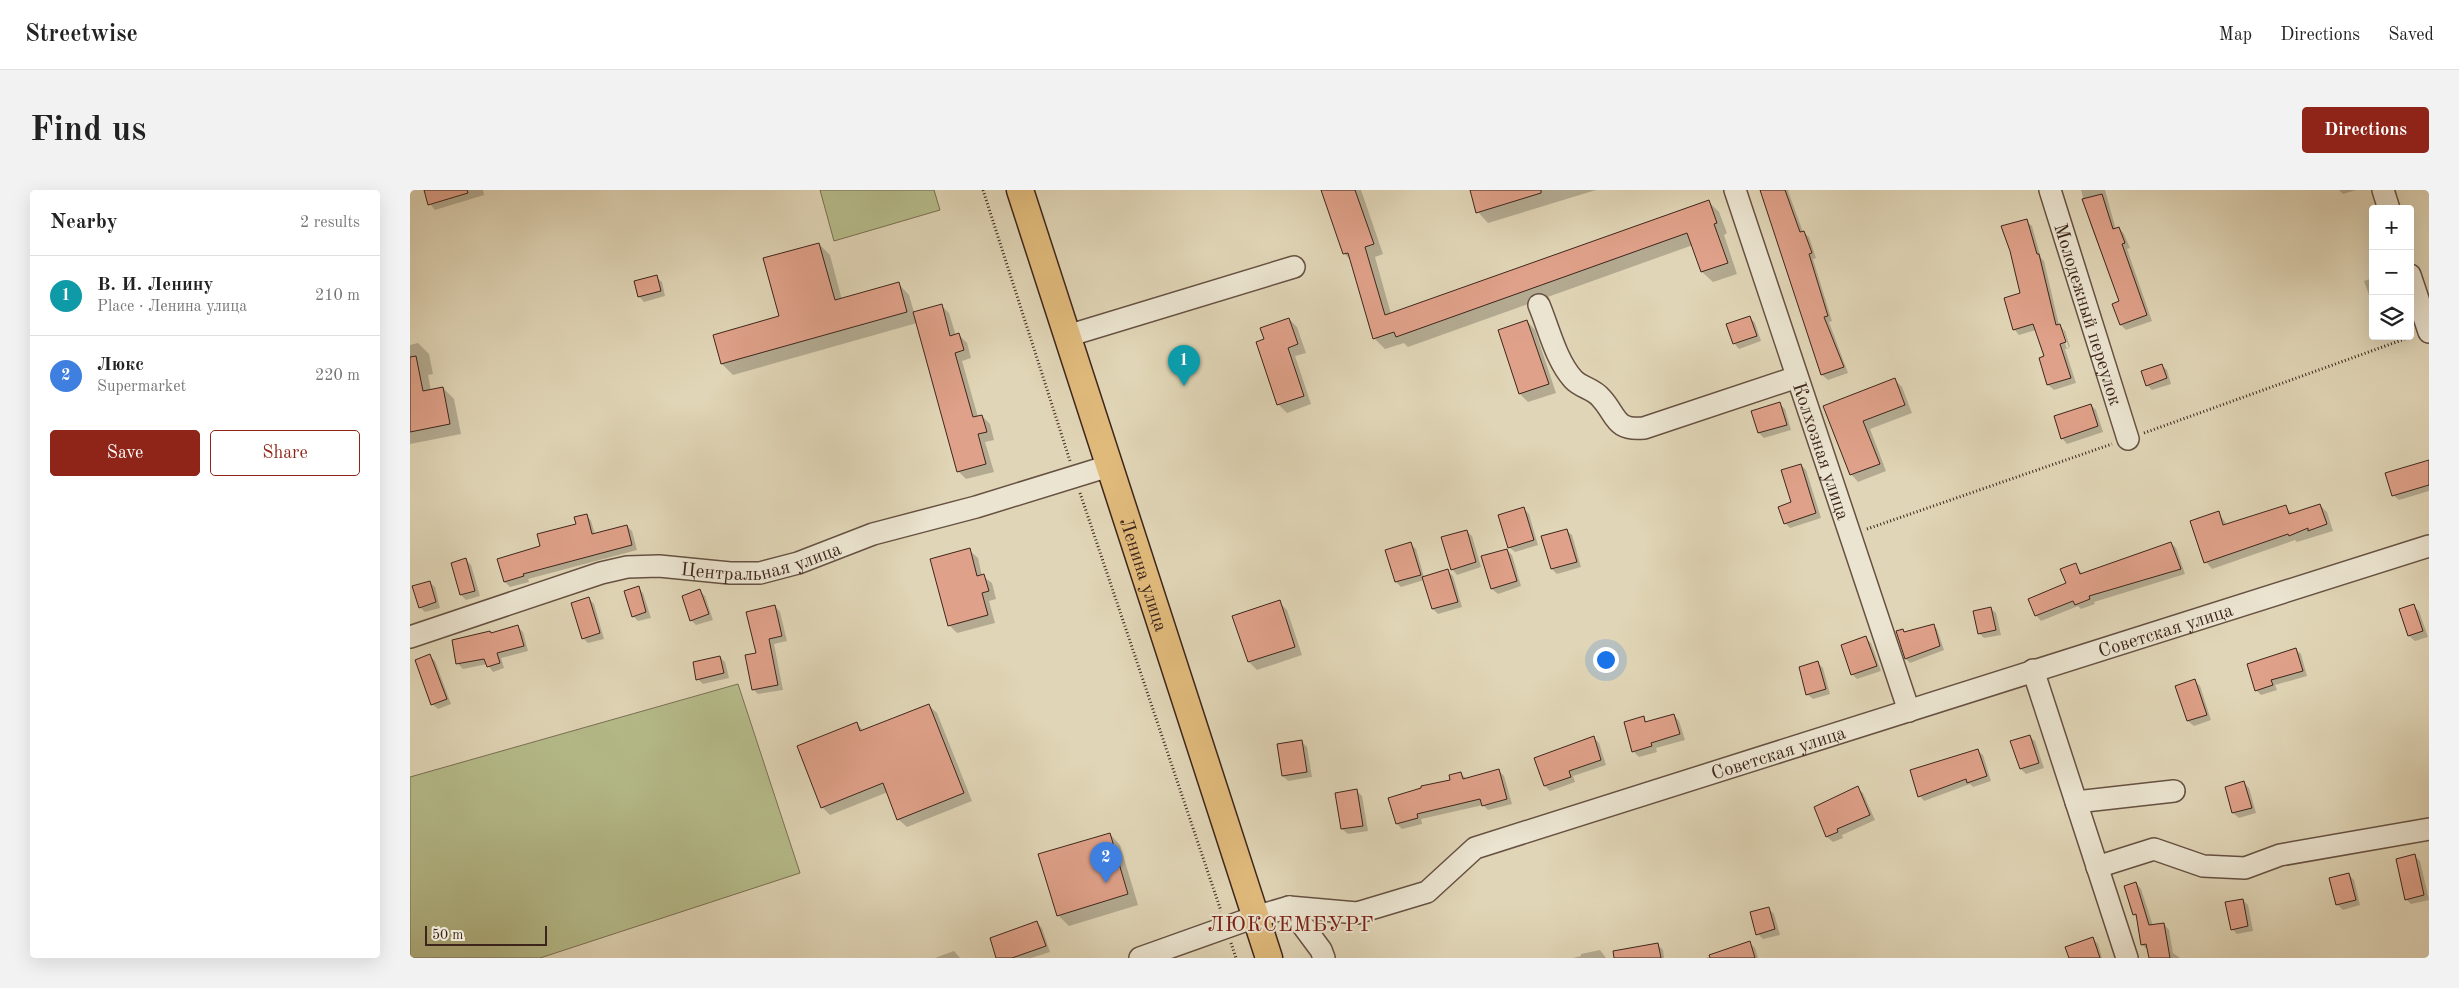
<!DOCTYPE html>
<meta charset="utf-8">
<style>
body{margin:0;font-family:"Old Standard TT",serif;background:#f2f2f2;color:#222}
.controls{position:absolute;right:15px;top:15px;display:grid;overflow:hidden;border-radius:5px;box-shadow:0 5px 20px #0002}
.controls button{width:45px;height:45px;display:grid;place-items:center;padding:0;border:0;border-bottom:1px solid #e0e0e0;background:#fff;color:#222;font:25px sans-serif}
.scale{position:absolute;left:15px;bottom:12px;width:122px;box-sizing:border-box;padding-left:5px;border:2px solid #3e251c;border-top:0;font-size:14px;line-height:18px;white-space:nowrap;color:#3e251c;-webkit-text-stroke:4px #ebe4d0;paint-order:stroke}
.you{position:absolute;left:1195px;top:469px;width:18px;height:18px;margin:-12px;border:4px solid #fff;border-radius:50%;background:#1a73e8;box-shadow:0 0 0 8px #1a73e833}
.badge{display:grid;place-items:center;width:32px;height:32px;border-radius:50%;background:#8f2418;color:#fff;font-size:16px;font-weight:700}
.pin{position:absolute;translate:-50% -41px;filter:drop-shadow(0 1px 2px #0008)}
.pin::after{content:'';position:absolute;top:26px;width:18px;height:15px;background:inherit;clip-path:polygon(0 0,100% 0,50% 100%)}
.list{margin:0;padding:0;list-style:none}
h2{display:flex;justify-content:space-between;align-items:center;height:65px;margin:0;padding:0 20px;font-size:21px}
h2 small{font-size:16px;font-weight:400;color:#767676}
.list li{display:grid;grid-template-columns:32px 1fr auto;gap:15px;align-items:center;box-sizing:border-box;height:80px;padding:0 20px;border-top:1px solid #e0e0e0}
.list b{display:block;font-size:19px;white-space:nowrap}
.list p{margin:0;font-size:16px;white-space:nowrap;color:#767676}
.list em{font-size:16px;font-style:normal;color:#767676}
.actions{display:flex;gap:10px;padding:15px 20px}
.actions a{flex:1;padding:11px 0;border:1px solid #8f2418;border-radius:5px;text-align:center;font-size:18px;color:#8f2418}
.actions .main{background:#8f2418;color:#fff}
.icon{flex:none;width:28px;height:28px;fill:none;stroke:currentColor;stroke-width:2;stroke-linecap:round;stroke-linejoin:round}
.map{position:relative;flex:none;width:2019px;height:768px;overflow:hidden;border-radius:5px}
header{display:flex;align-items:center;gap:30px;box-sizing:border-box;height:70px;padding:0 25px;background:#fff;border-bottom:1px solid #e0e0e0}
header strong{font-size:24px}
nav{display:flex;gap:28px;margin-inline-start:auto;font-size:18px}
.intro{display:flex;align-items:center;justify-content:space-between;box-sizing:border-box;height:120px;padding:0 30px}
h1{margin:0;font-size:35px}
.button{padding:12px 22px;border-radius:5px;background:#8f2418;color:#fff;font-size:18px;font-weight:700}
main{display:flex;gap:30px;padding:0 30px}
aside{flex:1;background:#fff;border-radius:5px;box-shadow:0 5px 20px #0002}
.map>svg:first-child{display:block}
.green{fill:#b6bc8b;stroke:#7a7054}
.shadow{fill:#0003;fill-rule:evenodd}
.building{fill:#dfa189;stroke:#3e251c}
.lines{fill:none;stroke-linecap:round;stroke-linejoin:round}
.minor-casing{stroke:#665142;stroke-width:24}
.major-casing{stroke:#3e251c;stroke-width:29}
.path{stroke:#3e251c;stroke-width:3;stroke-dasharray:1 2.5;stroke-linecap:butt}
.minor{stroke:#ebe4d0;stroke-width:21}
.major{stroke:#e0ba7b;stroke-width:26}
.labels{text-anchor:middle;stroke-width:4;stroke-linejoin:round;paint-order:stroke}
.street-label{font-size:19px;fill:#3e251c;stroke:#ebe4d0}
.quarter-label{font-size:21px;letter-spacing:1px;fill:#7a1f14;stroke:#ebe4d0}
</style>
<header>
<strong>Streetwise</strong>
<nav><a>Map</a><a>Directions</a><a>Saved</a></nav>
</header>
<div class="intro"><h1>Find us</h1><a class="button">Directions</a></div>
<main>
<aside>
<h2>Nearby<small>2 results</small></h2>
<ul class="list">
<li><span class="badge" style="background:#0f9aa8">1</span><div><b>В. И. Ленину</b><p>Place · Ленина улица</p></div><em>210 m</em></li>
<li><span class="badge" style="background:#3f7fe0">2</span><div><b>Люкс</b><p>Supermarket</p></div><em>220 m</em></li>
</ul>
<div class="actions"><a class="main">Save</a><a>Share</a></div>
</aside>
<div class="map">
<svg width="2019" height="768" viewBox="0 0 2019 768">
<rect width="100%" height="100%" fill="#e0d5b6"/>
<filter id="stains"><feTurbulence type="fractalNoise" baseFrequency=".004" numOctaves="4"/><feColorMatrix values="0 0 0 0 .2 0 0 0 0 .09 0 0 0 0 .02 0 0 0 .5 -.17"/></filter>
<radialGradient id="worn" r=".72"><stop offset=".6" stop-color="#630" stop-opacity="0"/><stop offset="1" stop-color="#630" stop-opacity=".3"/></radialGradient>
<path class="green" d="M410 0H524L530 20 424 51Z
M328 494 390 683 130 768H0V587Z"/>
<path class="shadow" d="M15 0H73L74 5 25 20 20 14Z
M912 0H951L973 64 965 67 981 124 1298 11 1309 22 1317 43 1314 45 1327 84 1303 92 1292 82 1283 55 998 157 994 153 975 159 964 148 941 71 934 63Z
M1061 0H1186L1078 33 1068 22Z
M1351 0H1380L1378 1 1393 42 1399 47 1406 68 1403 69 1422 131 1419 132 1438 183 1418 190 1412 185Z
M1671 0H1695L1706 40 1709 38 1714 44 1720 58 1717 59 1742 131 1716 140 1711 135 1710 112 1681 36Z
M1929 0H1946L1933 4Z
M1616 31 1622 36 1631 68 1634 71 1649 135 1655 141 1660 157 1655 159 1666 193 1644 200 1638 195 1630 169 1636 167 1626 140 1609 145 1604 139 1612 104ZM1651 140H1653L1659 158 1657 159Z
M409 54 420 65 432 110 489 94 499 105 504 122 531 115 539 123 546 146 549 145 557 153 561 168 552 171 568 227 572 226 580 234 584 250 575 252 584 282 556 289 548 281 507 133 323 185 312 174 305 146 371 127Z
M246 87 252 92 255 106 234 112 229 106Z
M1963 88V116L1954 91Z
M1340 127 1345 133 1351 151 1329 159 1324 153Z
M879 129 887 137 896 163 885 166 901 214 877 223 868 214 856 150Z
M1117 131 1125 140 1146 203 1118 212 1110 204 1089 141Z
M8 153 19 164 23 184 18 185 21 201 33 198 44 209 51 244 0 254V155Z
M1751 175 1757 180 1761 194 1742 200 1737 195Z
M1485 190 1492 197 1502 223 1460 239 1476 281 1448 292 1441 284 1415 216Z
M1370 214 1375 219 1381 240 1354 248 1349 243Z
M1681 215 1686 220 1693 242 1657 254 1652 248Z
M2019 271V301L1989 310 1983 305Z
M1391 275 1396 280 1411 328 1380 338 1375 333 1383 313Z
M1910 315 1917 322 1923 341 1887 352 1885 350 1802 379 1796 372 1808 322 1817 335 1875 317 1882 323Z
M1114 319 1119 324 1128 355 1105 362 1099 357Z
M176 325 181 331 185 344 217 336 222 341 227 360 118 389 119 392 100 397 95 392 132 357 168 335Z
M1156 340 1162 345 1171 377 1147 384 1142 379Z
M1056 341 1062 346 1071 377 1047 385 1042 379Z
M1000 353 1006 359 1014 387 1037 380 1043 386 1052 417 1028 424 1023 419 1014 390 991 397 986 392 977 361Z
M1761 353 1766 358 1775 384 1684 412 1685 414 1671 419 1668 416 1631 431 1626 425 1657 394 1665 374 1673 385Z
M559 360 568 368 572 386 582 393 586 409 579 411 585 433 547 443 539 435Z
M1097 360 1102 365 1111 396 1088 404 1082 399Z
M56 370 61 375 70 406 56 410 51 405Z
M19 392 25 397 30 418 15 422 10 417Z
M228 398 233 403 241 428 228 431 223 426Z
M290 401 295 406 303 430 286 435 281 430Z
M179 409 184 414 194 449 178 453 173 448Z
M869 412 877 420 892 465 847 480 839 472Z
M365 416 370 422 377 451 364 454 373 500 348 504 343 499 347 464Z
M2004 416 2009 421 2018 447 2005 451 1999 446 1991 420Z
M1580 418 1586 423 1591 445 1574 448 1569 443Z
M1523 435 1527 439 1534 460 1500 473 1496 469 1493 440 1496 443Z
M108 437 113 442 118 461 91 468 94 478 83 482 77 474 53 479 48 474 82 444Z
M1456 448 1461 453 1471 481 1447 489 1442 484Z
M1885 459 1891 464 1897 486 1865 495 1867 500 1851 505 1846 500Z
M20 466 25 471 41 514 28 519 22 514Z
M310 467 315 472 319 488 293 494 288 489Z
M1408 473 1413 478 1420 504 1403 509 1397 504Z
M1785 491 1790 496 1801 530 1784 536 1778 531 1767 497Z
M518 515 527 523 562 611 497 637 488 629 478 602 420 625 412 617 446 533 454 541Z
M1264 525 1269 531 1275 550 1246 558 1247 562 1229 567 1223 561 1233 528 1238 533Z
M1619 546 1625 551 1634 578 1616 584 1611 579 1602 552Z
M1183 547 1189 553 1196 575 1163 586 1165 592 1140 601 1135 596Z
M892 552 897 557 902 587 878 591 873 586Z
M1568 561 1573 565 1581 591 1563 597 1560 594 1514 611 1510 606 1501 581Z
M1089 581 1094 586 1102 614 1078 620 1073 615 1011 629 1012 634 992 639 987 634 980 609 1042 591 1051 584 1057 589Z
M1834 593 1839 598 1846 623 1829 628 1823 623 1816 598Z
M1447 598 1453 603 1465 630 1432 645 1433 648 1423 652 1417 647 1406 618Z
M947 601 952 606 958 641 938 644 932 639Z
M700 644 710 655 728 715 659 736 648 725Z
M2005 666 2010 671 2019 710 2001 714 1996 709Z
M1939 685 1944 690 1950 715 1933 720 1927 714Z
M1726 693 1731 699 1743 736 1754 734 1759 740 1763 763 1770 768H1740L1738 760 1732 755 1728 728 1724 724Z
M1833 710 1838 715 1843 741 1827 744 1822 739Z
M1358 718 1364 724 1370 745 1353 749 1348 744Z
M626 732 632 738 640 762 621 768H587Z
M1683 749 1688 754 1692 768H1660Z
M1340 753 1345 758 1348 768H1296Z
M1248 755 1253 760 1254 768H1221Z
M1190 760 1196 768H1163L1171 766V764Z
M544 761 550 768H525Z"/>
<path class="building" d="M14 0H57L58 3 18 15Z
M911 0H945L964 54 955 57 975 125 1299 10 1307 33 1304 34 1318 73 1291 82 1277 43 986 147 984 142 963 149 938 63 933 64Z
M1060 0H1131V3L1066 23Z
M1350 0H1375L1390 42 1394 41 1402 63 1399 64 1418 126 1414 127 1434 177 1411 185Z
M1692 4 1703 39 1709 37 1715 53 1712 54 1737 125 1710 135 1702 114 1709 111 1672 9Z
M1617 29 1627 64H1629L1646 135 1650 134 1656 152 1650 154 1661 188 1637 195 1629 168 1634 166 1623 134 1603 140 1594 108 1610 103 1600 61 1591 36Z
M409 53 425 110 489 92 497 122 311 174 303 145 369 126 353 68Z
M247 85 251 101 228 107 224 91Z
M532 114 540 146 549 143 554 160 545 163 563 227 572 225 577 242 568 244 576 274 547 282 503 122Z
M1340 126 1347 146 1323 154 1316 134Z
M879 128 888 154 878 158 894 206 867 215 846 152 854 149 850 138Z
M1117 130 1139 194 1109 204 1088 140Z
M6 166 13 201 33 197 40 234 0 242V167Z
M1752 174 1757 188 1736 196 1731 181Z
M1485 188 1495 215 1453 231 1470 274 1440 285 1413 216Z
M1370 212 1377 235 1348 243 1341 221Z
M1681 214 1688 236 1651 249 1644 226Z
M2019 270V295L1982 306 1975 283Z
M1391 274 1406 323 1374 334 1368 317 1381 312 1371 280Z
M1910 314 1917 334 1898 341V338L1879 346 1878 344 1794 373 1780 331 1809 321 1813 335 1876 315 1879 324Z
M1114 317 1124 350 1098 358 1088 325Z
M177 324 182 344 217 335 222 355 113 384 114 386 94 392 87 369 130 356 127 344 166 334 164 327Z
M1157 339 1167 372 1141 379 1131 346Z
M1057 340 1066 372 1041 380 1031 347Z
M1001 352 1011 385 985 392 975 360Z
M1761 352 1771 379 1679 406 1680 409 1665 415 1663 411 1625 426 1618 409 1656 393 1650 379 1666 373 1670 384Z
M560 358 567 386 574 384 579 401 572 403 578 425 538 436 520 369Z
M1097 359 1107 391 1081 399 1071 366Z
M56 368 65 401 50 405 41 373Z
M1038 379 1048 412 1022 419 1012 387Z
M20 391 26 412 9 418 2 396Z
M229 396 236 422 222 427 214 401Z
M290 399 299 424 280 431 272 406Z
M179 407 190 443 172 449 161 413Z
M870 410 885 457 838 472 822 426Z
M2004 414 2013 441 1998 446 1989 419Z
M365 415 372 446 359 449 368 495 342 500 335 465 346 463 336 422Z
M1581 417 1586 440 1568 444 1563 421Z
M1524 434 1530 456 1495 469 1486 441 1493 439 1494 442Z
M108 435 114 456 87 463 90 473 77 477 74 469 46 474 42 450 80 441 81 443Z
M1456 446 1467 476 1441 485 1431 455Z
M1886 458 1893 481 1861 490 1863 495 1845 501 1837 474Z
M20 464 37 509 21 515 5 470Z
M310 466 314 483 286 490 283 472Z
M1408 471 1416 499 1396 505 1389 477Z
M1785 489 1797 525 1777 531 1765 496Z
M519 514 554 603 487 630 473 593 411 618 387 556 447 532 450 541Z
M1264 524 1270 544 1241 553 1242 556 1222 562 1214 532 1234 526 1235 532Z
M1620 545 1629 573 1610 579 1600 551Z
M1184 546 1191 570 1159 581 1161 587 1134 596 1124 568Z
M892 550 897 582 872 586 867 554Z
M1568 559 1577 586 1557 593 1556 589 1508 607 1500 580Z
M1089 579 1097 609 1072 616 1070 609 1007 624 1008 628 986 634 978 608 1011 598V596L1040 590 1039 585 1051 582 1053 589Z
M1834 591 1842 618 1822 623 1815 597Z
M1448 596 1460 625 1427 639 1428 642 1416 647 1404 617Z
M947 599 953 636 931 639 925 603Z
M700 643 718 704 647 726 628 664Z
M2005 664 2014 705 1995 710 1986 669Z
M1939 683 1946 710 1926 715 1919 688Z
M1726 692 1739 735 1754 733 1760 768H1739L1736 754 1731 755 1726 724 1723 725 1714 696Z
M1833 709 1838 736 1821 740 1815 712Z
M1359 717 1365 739 1346 745 1340 722Z
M627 731 636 756 602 768H586L580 748Z
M1683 747 1690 768H1659L1655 757Z
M1340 751 1345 768H1300L1299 765Z
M1248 753 1251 768H1204L1203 761Z"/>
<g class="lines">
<defs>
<g id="minor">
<path id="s1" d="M1325 0 1499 521"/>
<path id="s2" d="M1640 0 1718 249"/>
<path d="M1973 0 1979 19"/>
<path d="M2000 85 2019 142"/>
<path d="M1129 115C1139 139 1146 170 1163 189 1171 198 1183 198 1191 208 1207 225 1204 241 1234 238L1387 187"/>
<path d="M657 146 884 77"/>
<path id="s3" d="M0 447 191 383 217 377 249 376 320 383H350L388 373 463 344 566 317 699 276"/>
<path d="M1623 480 1717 768"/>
<path d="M1666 612 1764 601"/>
<path d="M1687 677 1744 659 1793 676 1835 678 1870 665 2019 639"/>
<path d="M879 717 911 760 914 768"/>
<path id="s4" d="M730 768 845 727 879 717 947 723 1017 702 1065 658 2019 356"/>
</g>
<g id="major">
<path id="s5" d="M610 0 859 768"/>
</g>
</defs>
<use href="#minor" class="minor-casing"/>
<use href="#major" class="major-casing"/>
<path class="path" d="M573 0 660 271
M1734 243 2003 146
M670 303 811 721
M1457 339 1702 254
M821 753 826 768"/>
<use href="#minor" class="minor"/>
<use href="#major" class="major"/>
</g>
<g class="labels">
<g class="street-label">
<text dy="7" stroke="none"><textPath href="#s2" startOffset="130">Молодежный переулок</textPath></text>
<text dy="7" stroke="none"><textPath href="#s1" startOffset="275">Колхозная улица</textPath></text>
<text dy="7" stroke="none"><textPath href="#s3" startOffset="364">Центральная улица</textPath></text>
<text dy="7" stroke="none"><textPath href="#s5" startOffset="404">Ленина улица</textPath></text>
<text dy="7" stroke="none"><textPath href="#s4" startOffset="1088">Советская улица</textPath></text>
<text dy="7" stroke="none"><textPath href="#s4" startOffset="682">Советская улица</textPath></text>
</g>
<g class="quarter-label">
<text x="881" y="741">ЛЮКСЕМБУРГ</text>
</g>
</g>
<rect width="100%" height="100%" filter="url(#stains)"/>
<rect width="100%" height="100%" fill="url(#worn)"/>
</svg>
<div class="controls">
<button>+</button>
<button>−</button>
<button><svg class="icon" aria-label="layers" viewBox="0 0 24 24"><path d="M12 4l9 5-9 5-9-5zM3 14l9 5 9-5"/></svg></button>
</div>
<div class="scale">50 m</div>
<div class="you"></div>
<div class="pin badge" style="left:774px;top:196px;background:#0f9aa8">1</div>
<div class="pin badge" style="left:696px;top:693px;background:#3f7fe0">2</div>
</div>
</main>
